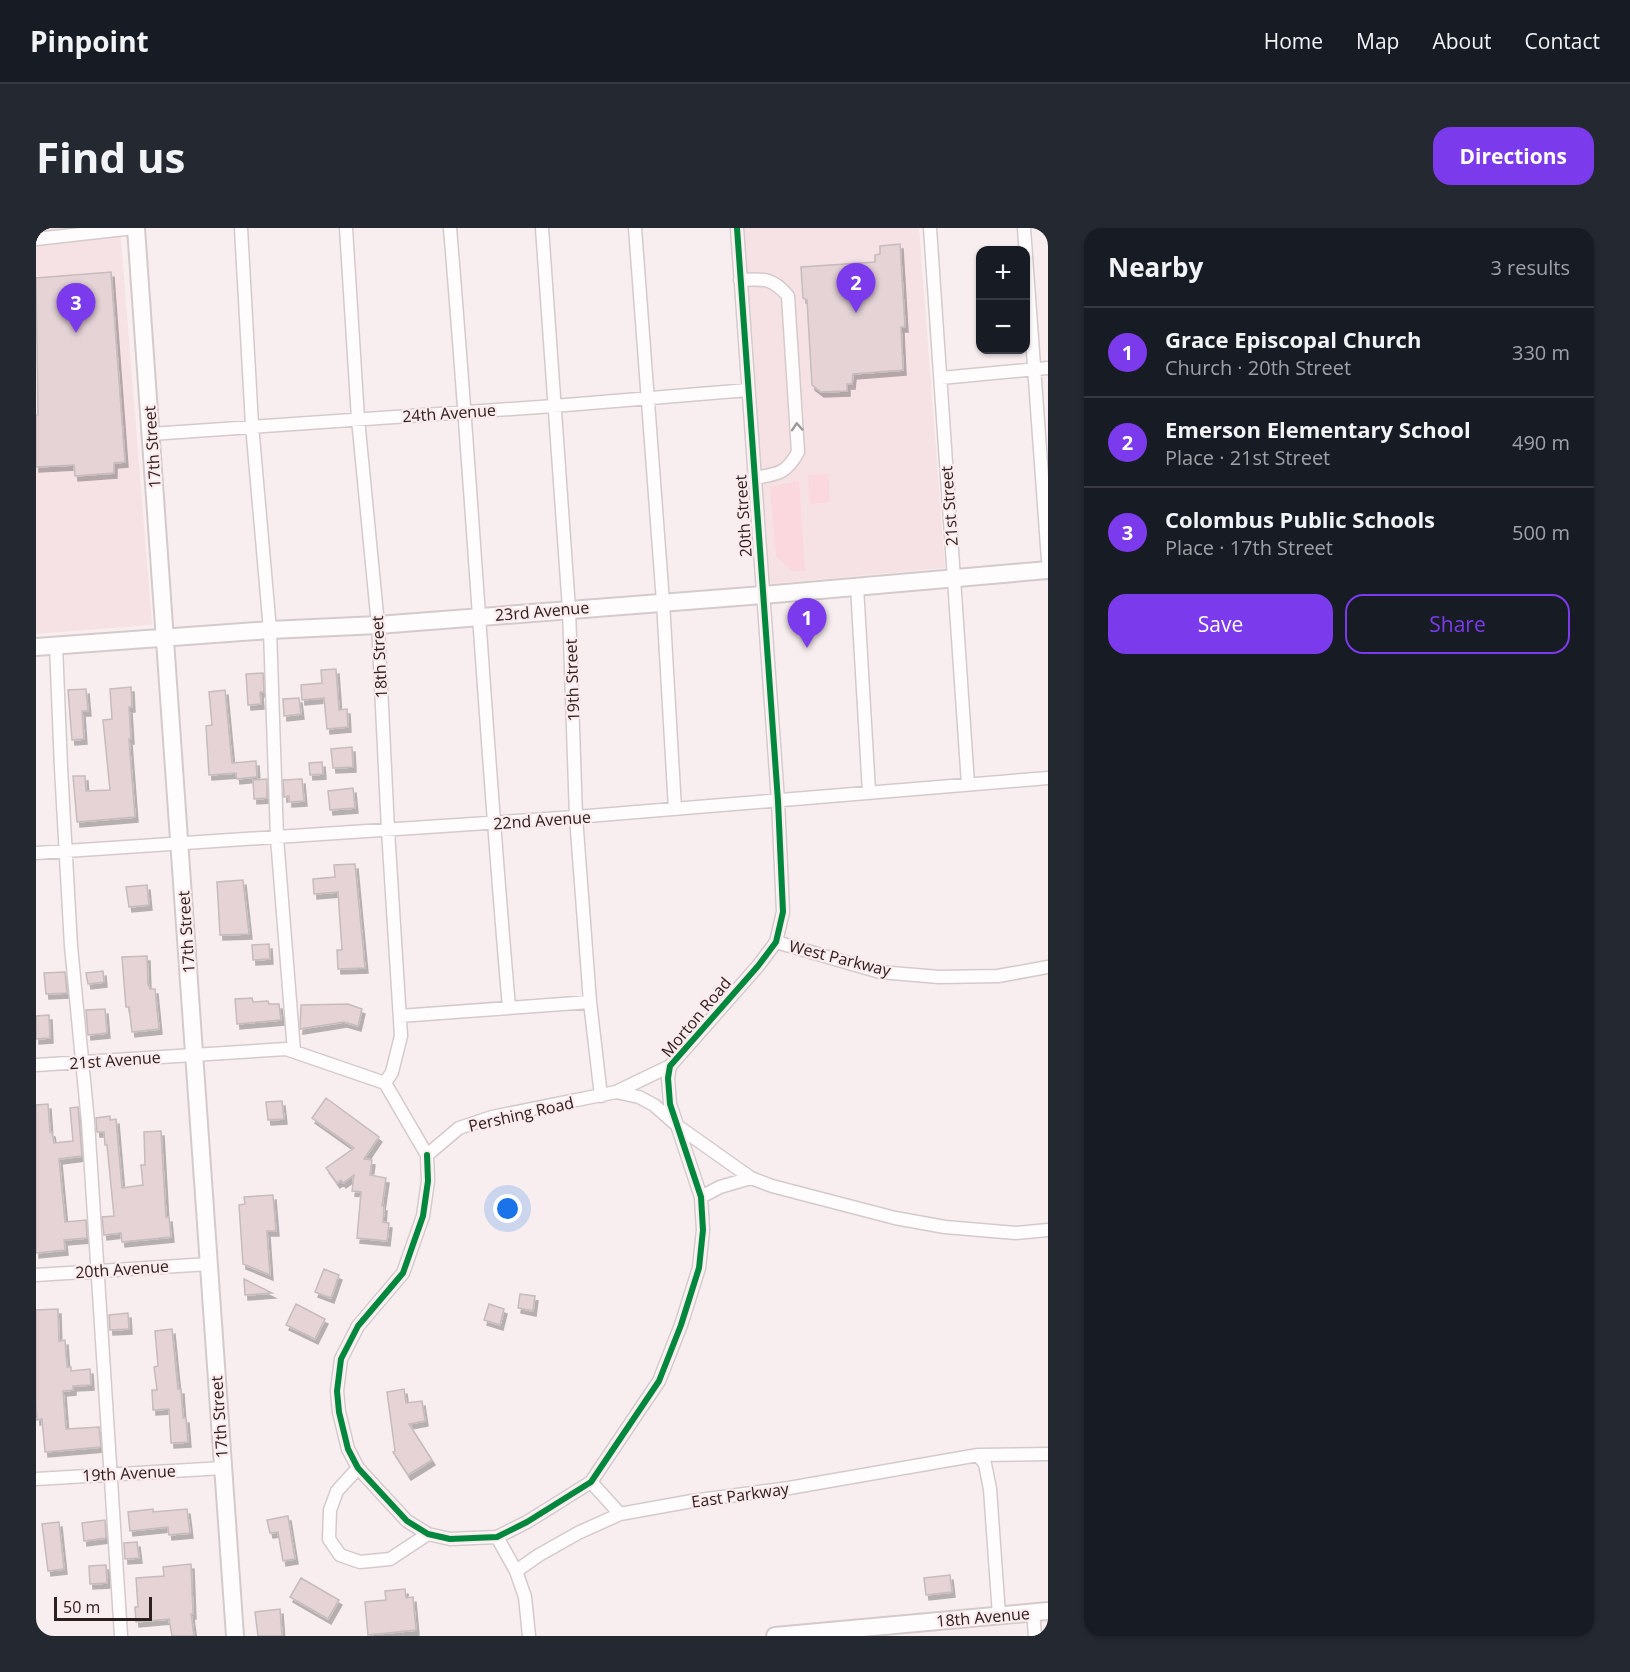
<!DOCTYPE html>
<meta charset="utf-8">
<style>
body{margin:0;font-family:"Open Sans",sans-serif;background:#242831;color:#f1f3f6}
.controls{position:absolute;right:18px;top:18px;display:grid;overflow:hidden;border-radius:12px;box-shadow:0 2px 4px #0004}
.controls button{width:54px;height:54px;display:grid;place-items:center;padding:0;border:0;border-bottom:2px solid #363941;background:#171b24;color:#f1f3f6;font:30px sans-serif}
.scale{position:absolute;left:18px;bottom:15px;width:98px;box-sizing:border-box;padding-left:6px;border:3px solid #2d2021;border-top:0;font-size:16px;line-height:21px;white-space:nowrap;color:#2d2021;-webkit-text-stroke:4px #fbebed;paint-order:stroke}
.you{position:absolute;left:472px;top:981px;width:21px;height:21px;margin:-15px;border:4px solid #fff;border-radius:50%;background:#1a73e8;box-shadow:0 0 0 9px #1a73e833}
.badge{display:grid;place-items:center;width:39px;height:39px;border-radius:50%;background:#7c3aed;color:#fff;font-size:20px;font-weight:700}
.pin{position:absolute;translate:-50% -50px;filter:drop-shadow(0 2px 3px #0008)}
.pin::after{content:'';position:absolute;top:32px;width:21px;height:18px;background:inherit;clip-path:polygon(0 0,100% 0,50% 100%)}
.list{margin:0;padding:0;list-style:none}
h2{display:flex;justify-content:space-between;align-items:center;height:78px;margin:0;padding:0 24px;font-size:26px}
h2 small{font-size:20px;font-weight:400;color:#9ea1a6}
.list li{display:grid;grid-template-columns:39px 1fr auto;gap:18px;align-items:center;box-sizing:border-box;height:90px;padding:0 24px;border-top:2px solid #363941}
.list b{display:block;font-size:22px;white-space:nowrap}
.list p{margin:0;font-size:20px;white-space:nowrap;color:#9ea1a6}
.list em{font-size:20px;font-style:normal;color:#9ea1a6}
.actions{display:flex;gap:12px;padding:18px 24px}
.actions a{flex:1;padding:14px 0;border:2px solid #7c3aed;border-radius:18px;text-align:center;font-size:21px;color:#7c3aed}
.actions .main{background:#7c3aed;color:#fff}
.map{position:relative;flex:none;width:1012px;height:1408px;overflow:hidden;border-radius:18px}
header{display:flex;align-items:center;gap:36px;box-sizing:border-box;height:84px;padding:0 30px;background:#171b24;border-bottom:2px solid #363941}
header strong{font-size:28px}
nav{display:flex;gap:33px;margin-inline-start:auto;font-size:21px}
.intro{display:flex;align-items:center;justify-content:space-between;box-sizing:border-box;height:144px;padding:0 36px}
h1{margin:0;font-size:42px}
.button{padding:15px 27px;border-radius:18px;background:#7c3aed;color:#fff;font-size:21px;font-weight:700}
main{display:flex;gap:36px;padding:0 36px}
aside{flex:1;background:#171b24;border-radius:18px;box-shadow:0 2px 4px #0004}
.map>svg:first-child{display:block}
.built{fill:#f6e2e5}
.green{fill:#fad8dd}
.building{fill:#e5d3d6;stroke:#c6bbbd;stroke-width:1.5;filter:url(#shadow)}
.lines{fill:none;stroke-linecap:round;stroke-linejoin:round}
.minor-casing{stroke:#d5cacb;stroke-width:15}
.major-casing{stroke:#d5cacb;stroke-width:20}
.minor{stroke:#fefcfd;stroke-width:12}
.major{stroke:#fefcfd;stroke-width:16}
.cycleway-casing{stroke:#fbebed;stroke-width:10}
.cycleway{stroke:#00873e;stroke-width:6}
.oneway{stroke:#a0999a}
.labels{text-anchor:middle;stroke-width:4.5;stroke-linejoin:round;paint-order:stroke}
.street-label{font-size:16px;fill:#2d2021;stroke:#fbebed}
</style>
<header>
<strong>Pinpoint</strong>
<nav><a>Home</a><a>Map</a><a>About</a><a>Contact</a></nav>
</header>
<div class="intro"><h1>Find us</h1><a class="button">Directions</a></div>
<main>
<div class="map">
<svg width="1012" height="1408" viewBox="0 0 1012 1408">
<defs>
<filter id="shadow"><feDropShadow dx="3" dy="5" stdDeviation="0" flood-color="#0004"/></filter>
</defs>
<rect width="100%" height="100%" fill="#f8eef0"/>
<path class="built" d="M0 0H84L116 397 0 406Z
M702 0H883L909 340 733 356Z"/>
<path class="green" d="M792 246 794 274 774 276 772 247Z
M763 253 769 343H756L740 328 734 259Z"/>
<path class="building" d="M864 16 869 99H865L867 142 817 146 816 156H811V163L785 164 776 157 771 72 767 70 765 39 839 34V27L844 26V18Z
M75 44 89 234 78 235V245L39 248 38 237 0 239V187H2L0 50Z
M300 441 303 482 311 481 312 499 291 501 288 470 266 472 265 457 286 455 285 442Z
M227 445 228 464H224L225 476 212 477 210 446Z
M95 459 96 479H93L95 511H93L99 589 41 594 37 548H49L50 563 74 562 67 492 76 491 74 461Z
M50 461 52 483H46L48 511 36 512 32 462Z
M189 462 196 535 220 533 221 549 201 551 200 545 173 547 170 498 176 497 173 464Z
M263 470 265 486 248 488 247 471Z
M316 519 317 539 297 540 295 521Z
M286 534 287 546 274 547 273 535Z
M231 551V570L218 571 217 552Z
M266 551 268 573 253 574V568L248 569 247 552Z
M317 560 319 580 294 582 292 563Z
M319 636 329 740 302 741 301 722H306L302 664 278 666 277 651 299 649 298 637Z
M207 652 213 706 184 707 181 654Z
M111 657 113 677 93 679 90 659Z
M233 716 234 731 217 732 216 717Z
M111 728 112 756 114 761H119L123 801 96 804 93 779H90L86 729Z
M67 743 68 754 52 756 50 745Z
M29 744 31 765 10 766 8 745Z
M216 770 217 774 232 773 233 776H243L245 792 201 796 199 771Z
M312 776 326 781 322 798 308 794 264 801 265 777Z
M69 781 71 805 52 807 50 782Z
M13 787 14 810 0 811V788Z
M290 870 343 909 328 931 336 932 334 947 350 950 346 978H348L347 994 353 995 351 1013 321 1010 325 964 316 963 318 947 307 955 305 952 301 955 290 940 318 920 276 890Z
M246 873 248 891 232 892 230 874Z
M12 876 14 904H16L18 915 37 913 34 880 42 879 46 928 23 931 29 994 50 992 51 1010 28 1012 29 1022 0 1025V877Z
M74 888V892L80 891 86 960 107 957 105 937H109L108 904 125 903 130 989H133L135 1009 86 1014 85 1005 68 1007 66 989 78 988 71 917H69L68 904H61L60 890Z
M237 967 240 1003H231L234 1047 207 1036 203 977 209 976 208 969Z
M288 1041 303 1047 295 1070 279 1064Z
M208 1051 236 1065 209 1067Z
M484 1066 499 1068 497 1083 482 1080Z
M260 1076 289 1091 279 1111 250 1097Z
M453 1076 468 1081 464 1097 448 1092Z
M22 1081 23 1113 29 1112 31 1139H35V1143L54 1141 55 1157 37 1158V1162L27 1163 30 1201 63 1199 65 1219 9 1224 6 1191 1 1192 0 1176V1082Z
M92 1085 93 1101 74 1102 73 1087Z
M136 1101 142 1161H145L147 1190H150L152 1214 135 1215 133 1181 117 1182 116 1162H121L118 1139 122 1138 119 1103Z
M368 1161 370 1175 386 1173 389 1193 373 1196 396 1232 372 1247 357 1224 359 1223 351 1164Z
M117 1281V1284L151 1281 154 1305 133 1307 132 1299 94 1303 92 1284Z
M252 1288 259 1331 247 1333 242 1304 234 1305 231 1292Z
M69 1292 70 1310 48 1313 46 1295Z
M23 1294 28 1341 12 1343 6 1296Z
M101 1314 103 1330 89 1331 88 1315Z
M155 1336 157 1386H155L158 1408H136L133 1391 100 1394 99 1379H102L100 1350 128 1348 127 1339Z
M70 1337 71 1355 54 1356 53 1338Z
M914 1347 916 1364 890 1367 888 1350Z
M265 1350 303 1372 292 1391 254 1369Z
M369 1361 370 1370 377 1369 380 1402 332 1407 329 1374 350 1372 349 1363Z
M244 1381 246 1408H222L219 1384Z"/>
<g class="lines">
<defs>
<path id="minor" d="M205 0 216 197 234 402 241 610 258 823
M310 0 322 191 342 397 352 602 365 808 356 844 349 855
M414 0C436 260 450 520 473 779
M506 0 533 381 540 589 554 774 565 868
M599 0 627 374 639 581
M894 0 932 556
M988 0 1012 332
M0 11 98 0
M704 52C727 51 736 49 752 68L762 224C750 246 742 246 718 250
M905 150 1012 140
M115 206 518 178 712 162
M821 359 833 564
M20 417 25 540 35 718 52 894 85 1408
M0 625 540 589 1012 550
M740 714 844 744 903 749 962 748 1012 739
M364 788 554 774
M0 837 250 821 349 855 391 927 423 900 456 889 580 864 634 838
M580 864 603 869 618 877 643 899 715 950 736 958 859 990 909 999 980 1005 1012 1002
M391 927 392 953 387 988 367 1045 322 1098 305 1131 301 1163 303 1184 312 1221 322 1240 371 1293 392 1306 414 1311 461 1309 491 1294 555 1254 623 1153 645 1097 663 1040 667 1002 665 969 634 876 632 850 634 838 722 738 740 714 747 684 742 573 701 0
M665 969 684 959 715 950
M0 1047 173 1036
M942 1227 949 1236 954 1261 963 1387
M322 1240 301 1263 294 1282 293 1311 304 1327 324 1334 354 1331 392 1306
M0 1251 187 1240
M555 1254 584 1286
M461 1309 480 1343 489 1369 493 1408
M480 1343 503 1327 542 1305 584 1286 656 1273 753 1260 942 1227 1012 1226
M997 1384 999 1408"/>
<path id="major" d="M100 0 199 1408
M0 419 234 402 342 397 727 367 1012 342
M739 1408 1012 1383"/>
</defs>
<use href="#minor" class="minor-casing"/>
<use href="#major" class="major-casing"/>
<use href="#minor" class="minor"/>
<use href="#major" class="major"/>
<defs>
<path id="cycleway" d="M391 927 392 953 387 988 367 1045 322 1098 305 1131 301 1163 303 1184 312 1221 322 1240 371 1293 392 1306 414 1311 461 1309 491 1294 555 1254 623 1153 645 1097 663 1040 667 1002 665 969 634 876 632 850 634 838 722 738 740 714 747 684 742 573 701 0"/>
</defs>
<use href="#cycleway" class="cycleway-casing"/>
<use href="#cycleway" class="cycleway"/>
</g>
<defs><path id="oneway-chevron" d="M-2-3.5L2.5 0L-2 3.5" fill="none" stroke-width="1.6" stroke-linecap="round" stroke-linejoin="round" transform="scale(1.5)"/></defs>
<use class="oneway" href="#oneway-chevron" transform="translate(761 199) rotate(-94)"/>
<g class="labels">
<g class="street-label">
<text transform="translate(413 185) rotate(-4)" y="6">24th Avenue</text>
<text transform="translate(116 219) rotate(-94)" y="6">17th Street</text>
<text transform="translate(913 278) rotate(-94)" y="6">21st Street</text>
<text transform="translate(707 288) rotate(-94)" y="6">20th Street</text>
<text transform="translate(506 383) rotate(-5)" y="6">23rd Avenue</text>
<text transform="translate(343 429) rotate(-93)" y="6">18th Street</text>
<text transform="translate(536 452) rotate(-92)" y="6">19th Street</text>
<text transform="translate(506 592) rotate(-4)" y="6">22nd Avenue</text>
<text transform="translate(150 704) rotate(-94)" y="6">17th Street</text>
<text transform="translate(804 730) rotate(14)" y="6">West Parkway</text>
<text transform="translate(660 789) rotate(-50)" y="6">Morton Road</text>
<text transform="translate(79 832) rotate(-4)" y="6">21st Avenue</text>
<text transform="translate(485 886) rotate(-13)" y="6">Pershing Road</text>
<text transform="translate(86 1041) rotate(-4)" y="6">20th Avenue</text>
<text transform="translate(183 1189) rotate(-94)" y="6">17th Street</text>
<text transform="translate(93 1245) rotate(-3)" y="6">19th Avenue</text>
<text transform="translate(704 1267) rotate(-8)" y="6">East Parkway</text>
<text transform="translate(947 1389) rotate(-5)" y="6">18th Avenue</text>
</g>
</g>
</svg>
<div class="controls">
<button>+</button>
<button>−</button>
</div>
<div class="scale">50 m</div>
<div class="you"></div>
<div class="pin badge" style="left:771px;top:420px">1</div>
<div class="pin badge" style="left:820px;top:85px">2</div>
<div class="pin badge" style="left:40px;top:105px">3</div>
</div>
<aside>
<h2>Nearby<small>3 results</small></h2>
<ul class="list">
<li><span class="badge">1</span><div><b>Grace Episcopal Church</b><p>Church · 20th Street</p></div><em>330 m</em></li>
<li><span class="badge">2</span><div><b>Emerson Elementary School</b><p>Place · 21st Street</p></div><em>490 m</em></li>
<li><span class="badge">3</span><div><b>Colombus Public Schools</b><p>Place · 17th Street</p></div><em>500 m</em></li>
</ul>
<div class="actions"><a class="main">Save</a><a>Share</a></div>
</aside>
</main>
